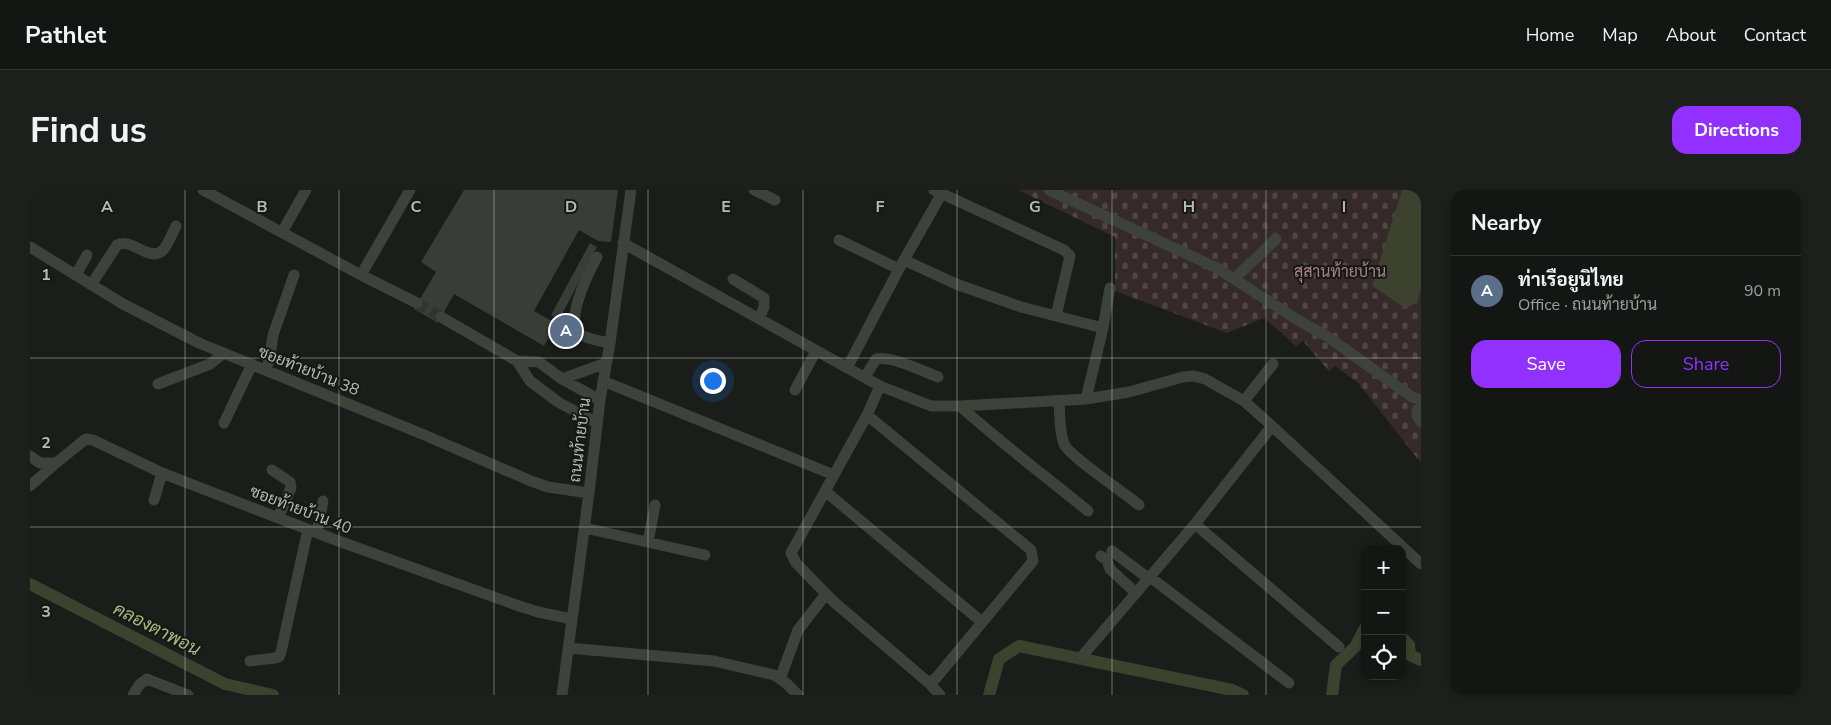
<!DOCTYPE html>
<meta charset="utf-8">
<style>
body{margin:0;font-family:"Nunito Sans",Sarabun,sans-serif;background:#1d1f1d;color:#f1f3f6}
.controls{position:absolute;right:15px;bottom:15px;display:grid;overflow:hidden;border-radius:10px;box-shadow:0 2px 8px #0003}
.controls button{width:45px;height:45px;display:grid;place-items:center;padding:0;border:0;border-bottom:1px solid #333534;background:#141614;color:#f1f3f6;font:25px sans-serif}
.you{position:absolute;left:682px;top:190px;width:18px;height:18px;margin:-12px;border:4px solid #fff;border-radius:50%;background:#1a73e8;box-shadow:0 0 0 8px #1a73e833}
.badge{display:grid;place-items:center;width:32px;height:32px;border-radius:50%;background:#9230ff;color:#fff;font-size:16px;font-weight:700}
.pin{position:absolute;translate:-50% -50%;border:2px solid #fff;box-shadow:0 1px 5px #0006}
.list{margin:0;padding:0;list-style:none}
h2{display:flex;justify-content:space-between;align-items:center;height:65px;margin:0;padding:0 20px;font-size:21px}
h2 small{font-size:16px;font-weight:400;color:#9d9fa0}
.list li{display:grid;grid-template-columns:32px 1fr auto;gap:15px;align-items:center;box-sizing:border-box;height:70px;padding:0 20px;border-top:1px solid #333534}
.list b{display:block;font-size:19px;white-space:nowrap}
.list p{margin:0;font-size:16px;white-space:nowrap;color:#9d9fa0}
.list em{font-size:16px;font-style:normal;color:#9d9fa0}
.actions{display:flex;gap:10px;padding:15px 20px}
.actions a{flex:1;padding:11px 0;border:1px solid #9230ff;border-radius:15px;text-align:center;font-size:18px;color:#9230ff}
.actions .main{background:#9230ff;color:#fff}
.icon{flex:none;width:28px;height:28px;fill:none;stroke:currentColor;stroke-width:2;stroke-linecap:round;stroke-linejoin:round}
.map{position:relative;flex:none;width:1391px;height:505px;overflow:hidden;border-radius:15px}
header{display:flex;align-items:center;gap:30px;box-sizing:border-box;height:70px;padding:0 25px;background:#141614;border-bottom:1px solid #333534}
header strong{font-size:24px}
nav{display:flex;gap:28px;margin-inline-start:auto;font-size:18px}
.intro{display:flex;align-items:center;justify-content:space-between;box-sizing:border-box;height:120px;padding:0 30px}
h1{margin:0;font-size:35px}
.button{padding:12px 22px;border-radius:15px;background:#9230ff;color:#fff;font-size:18px;font-weight:700}
main{display:flex;gap:30px;padding:0 30px}
aside{flex:1;background:#141614;border-radius:15px;box-shadow:0 2px 8px #0003}
.map>svg:first-child{display:block}
.cemetery{fill:url(#cemetery-stones)}
.water{fill:#3d422e}
.lines{fill:none;stroke-linecap:round;stroke-linejoin:round}
.canal{stroke:#3d422e;stroke-width:12}
.building{fill:#393c37}
.minor-tunnel{stroke:#313530;stroke-width:11;stroke-dasharray:11 5.5;stroke-linecap:butt}
.minor{stroke:#3d423b;stroke-width:11}
.grid{fill:none;stroke:#b4bdac;stroke-width:1;stroke-opacity:0.55}
.labels{text-anchor:middle;stroke-width:4;stroke-linejoin:round;paint-order:stroke}
.park-label{font-size:16px;fill:#a98287;stroke:#151815}
.street-label{font-size:16px;fill:#b4bdac;stroke:#151815}
.water-label{font-size:18px;font-style:italic;fill:#aaba81;stroke:#151815}
.grid-label{font-size:16px;text-anchor:middle;font-weight:bold;fill:#b4bdac;stroke:#151815;stroke-width:4;stroke-linejoin:round;paint-order:stroke}
</style>
<header>
<strong>Pathlet</strong>
<nav><a>Home</a><a>Map</a><a>About</a><a>Contact</a></nav>
</header>
<div class="intro"><h1>Find us</h1><a class="button">Directions</a></div>
<main>
<div class="map">
<svg width="1391" height="505" viewBox="0 0 1391 505">
<defs>
<pattern id="cemetery-stones" width="16" height="16" patternUnits="userSpaceOnUse" patternTransform="scale(1.25)"><rect width="16" height="16" fill="#35292a"/><path d="M2 7V4a2 2 0 0 1 4 0v3zM10 15v-3a2 2 0 0 1 4 0v3z" fill="#504646"/></pattern>
</defs>
<rect width="100%" height="100%" fill="#1a1d1a"/>
<path class="cemetery" d="M988 0H1391V273L1328 193 1305 176 1299 181 1273 151 1266 156 1234 128 1197 143 1085 101V47Z"/>
<path class="water" d="M1372 0H1391V98L1387 113 1375 118 1342 96Z"/>
<g class="lines">
<path class="canal" d="M0 394 195 494 243 505
M1372 448 1379 455 1380 465 1391 470
M959 505 969 469 989 456 1202 500 1213 505
M1302 505 1306 475 1325 457 1335 438"/>
</g>
<path class="building" d="M434 0H588L581 52 568 51 549 40 504 121 527 134 514 156 424 104 408 133 384 119 406 82 391 72Z
M560 53 567 57 529 130 521 125Z"/>
<g class="lines">
<path class="minor-tunnel" d="M387 113 411 127"/>
<path class="minor" d="M173 0 331 85 387 113
M724 0 745 10
M904 0 1034 60 1040 66 1026 126
M1019 0 1187 78 1266 129 1298 147 1382 207 1391 210
M252 42 276 0
M809 50 869 79 874 70 926 94 991 117 1073 138
M593 53 850 196 901 216H930L1056 209 1099 202 1153 187 1164 186 1175 189 1214 211 1242 236 1391 374
M0 57 93 114 169 153 392 244 501 291 518 297 559 303
M567 67C559 82 534 130 550 144 556 149 571 151 580 153
M874 70 912 3
M46 85 57 65
M331 85 380 0
M1205 88 1246 49
M703 89 734 108V117L729 129
M61 95 87 55C101 47 119 72 132 61 138 56 142 43 146 36
M411 127 487 171 509 172 532 189 570 210
M487 171 500 191 528 212 567 233
M817 178 869 79
M236 180 240 167 243 145 264 85
M835 187 846 169C863 166 892 181 908 187
M532 189 576 173
M573 191 804 285
M128 194 180 174 194 163
M765 200 786 161
M1056 209 1073 138 1080 98
M1029 211C1030 225 1029 241 1034 254 1040 267 1095 303 1109 315
M1214 211 1243 174
M930 216C971 253 1015 286 1058 321
M1391 218 1387 220V226L1391 232
M837 225 1001 360 1003 371 906 488 899 493 804 412 766 373 761 363 837 225 850 196
M194 233 222 174
M0 266 10 273H26L52 252 56 249 63 250 132 283 303 349 489 416 508 422 542 429
M242 280 260 292 261 298 248 328
M0 296 26 273
M795 301 952 432
M124 310 132 283
M1165 334 1309 457
M555 338 675 365
M287 343 293 311
M618 352 625 315
M1082 361 1118 388
M1071 366 1077 370 1080 379 1106 403
M1120 387 1259 493
M538 458 684 471 744 485 756 493 768 505
M1053 465 1165 334 1242 236
M220 471 245 468 249 467 251 462 278 339
M750 489 768 440 796 404
M899 493 910 505
M103 505 110 494 117 489 158 505
M532 505 559 303 570 210 580 153 601 0"/>
</g>
<path class="grid" d="M155 0V505M309 0V505M464 0V505M618 0V505M773 0V505M927 0V505M1082 0V505M1236 0V505M0 168H1391M0 337H1391"/>
<g class="labels">
<g class="park-label">
<text x="1310" y="87">สุสานท้ายบ้าน</text>
</g>
<g class="street-label">
<text transform="translate(279 180) rotate(22)" y="6">ซอยท้ายบ้าน 38</text>
<text transform="translate(549 250) rotate(-83)" y="6">ถนนท้ายบ้าน</text>
<text transform="translate(271 319) rotate(21)" y="6">ซอยท้ายบ้าน 40</text>
</g>
<g class="water-label">
<text transform="translate(127 439) rotate(27)" y="6">คลองตาพอน</text>
</g>
</g>
<g class="grid-label">
<text x="77" y="22">A</text>
<text x="232" y="22">B</text>
<text x="386" y="22">C</text>
<text x="541" y="22">D</text>
<text x="696" y="22">E</text>
<text x="850" y="22">F</text>
<text x="1005" y="22">G</text>
<text x="1159" y="22">H</text>
<text x="1314" y="22">I</text>
<text x="16" y="90">1</text>
<text x="16" y="258">2</text>
<text x="16" y="427">3</text>
</g>
</svg>
<div class="controls">
<button>+</button>
<button>−</button>
<button><svg class="icon" aria-label="locate" viewBox="0 0 24 24"><circle cx="12" cy="12" r="6"/><path d="M12 2v4M12 18v4M2 12h4M18 12h4"/></svg></button>
</div>
<div class="you"></div>
<div class="pin badge" style="left:536px;top:141px;background:#5c6f8a">A</div>
</div>
<aside>
<h2>Nearby<small></small></h2>
<ul class="list">
<li><span class="badge" style="background:#5c6f8a">A</span><div><b>ท่าเรือยูนิไทย</b><p>Office · ถนนท้ายบ้าน</p></div><em>90 m</em></li>
</ul>
<div class="actions"><a class="main">Save</a><a>Share</a></div>
</aside>
</main>
